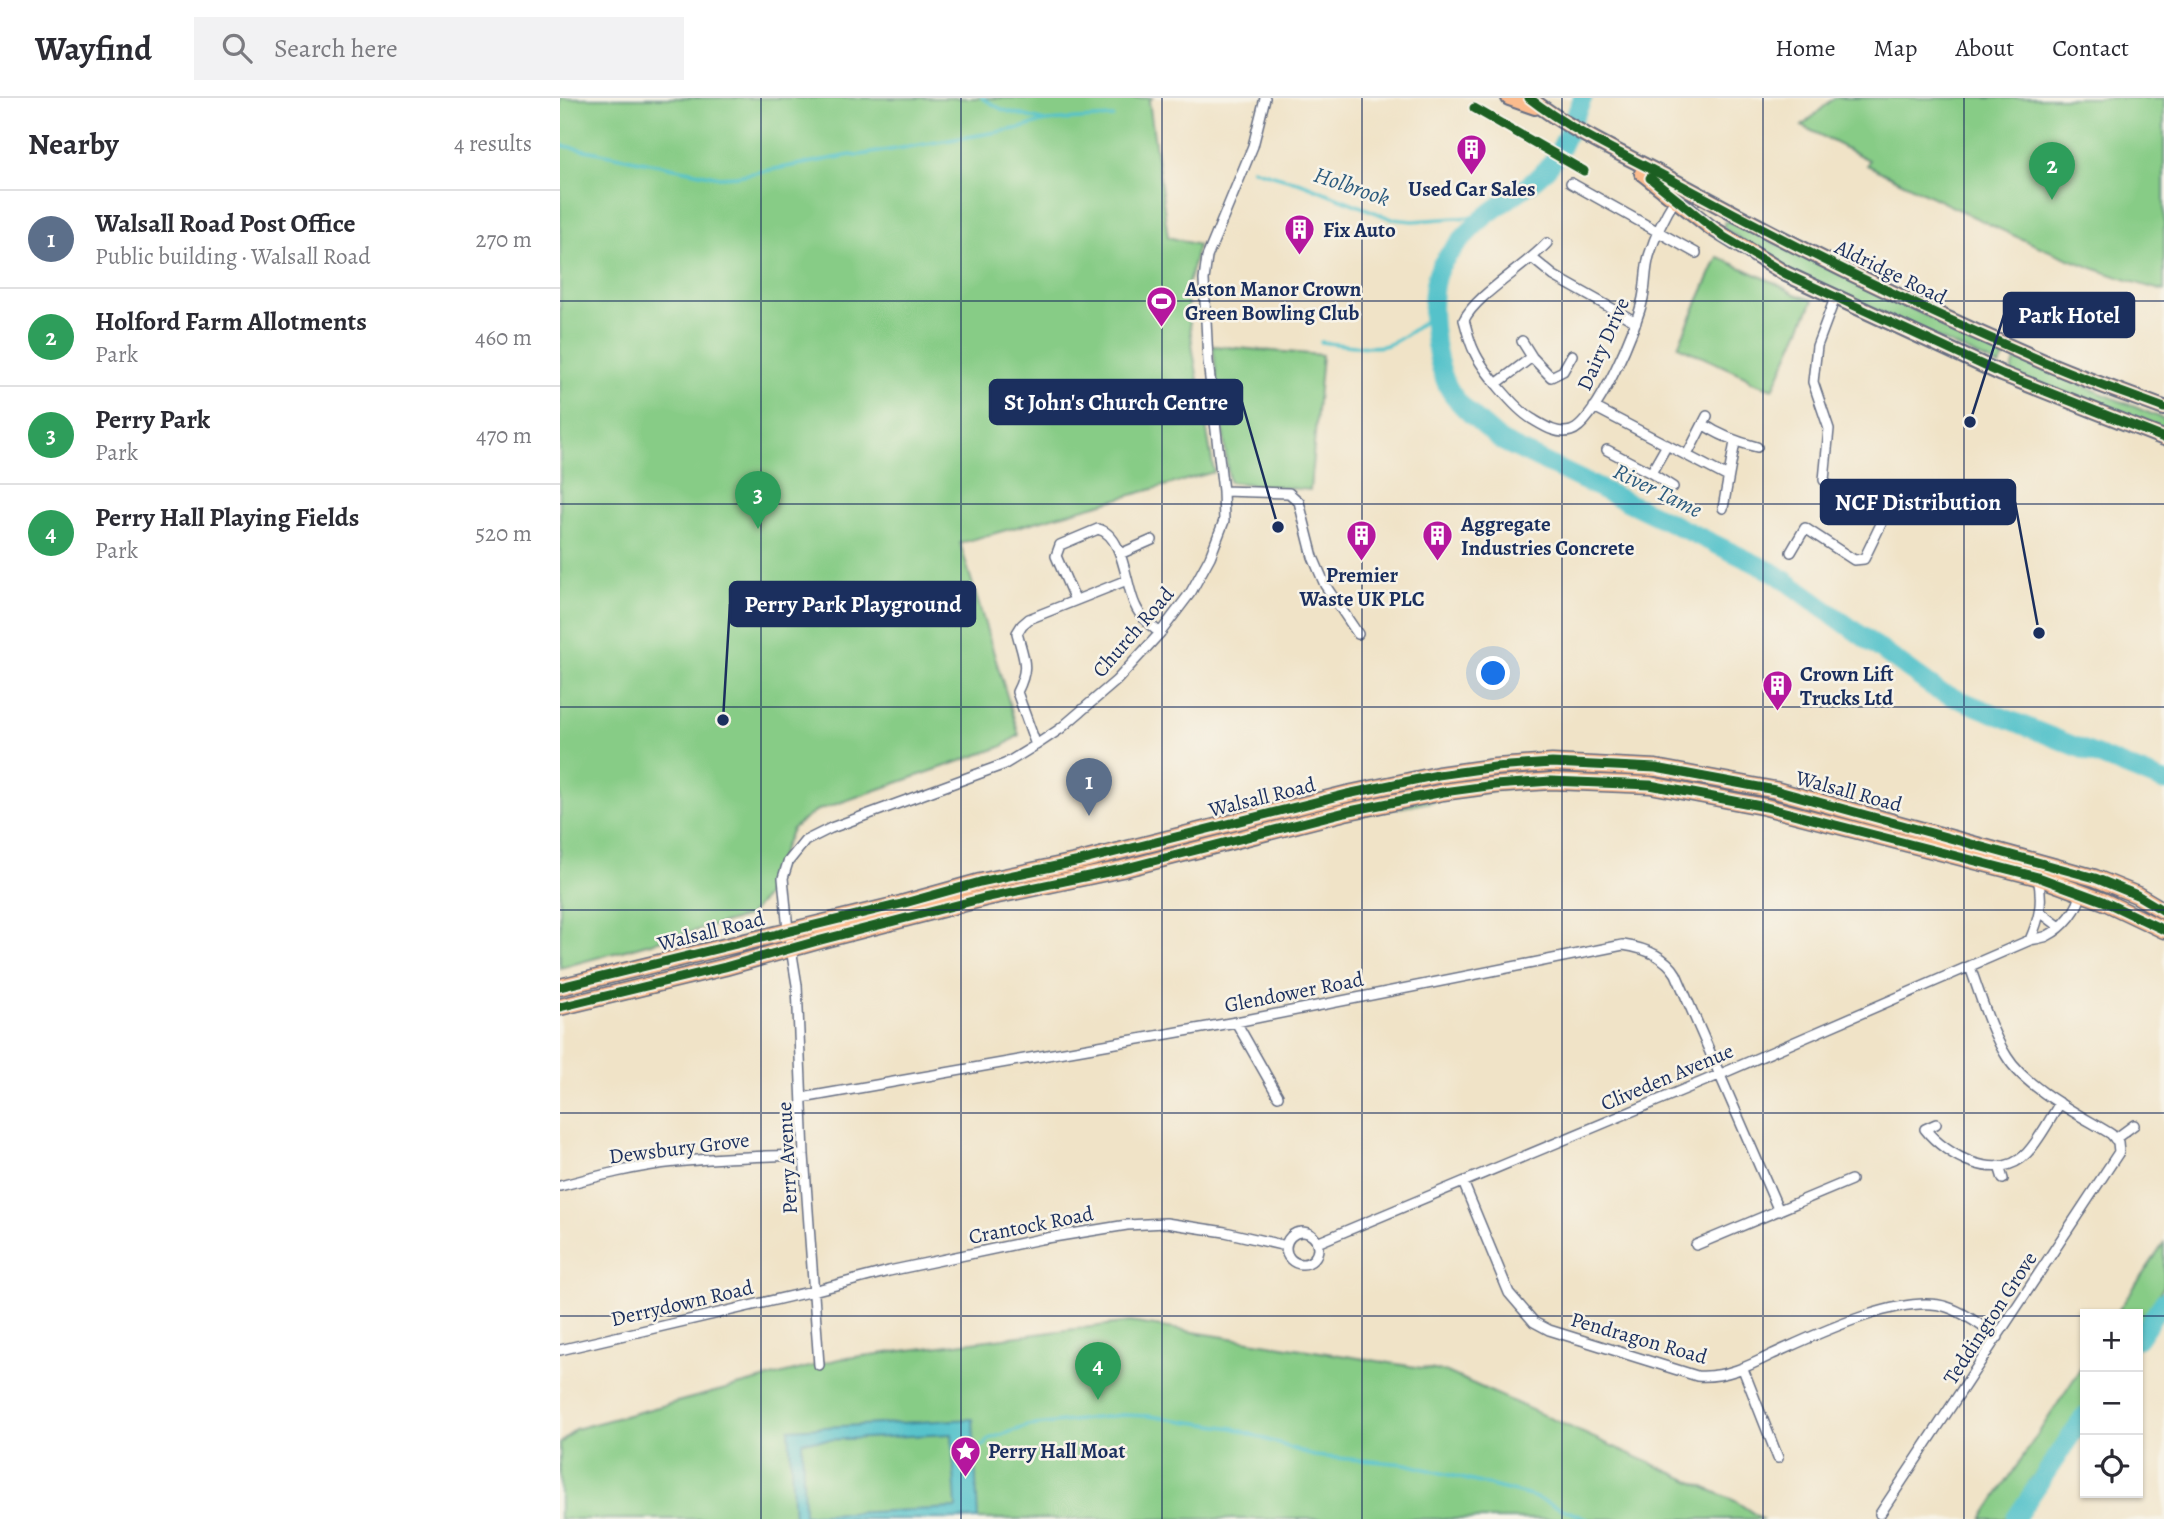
<!DOCTYPE html>
<meta charset="utf-8">
<style>
body{margin:0;font-family:Alegreya,serif;background:#f2f2f3;color:#2b2b33}
.controls{position:absolute;right:21px;bottom:21px;display:grid;overflow:hidden;border-radius:0px;box-shadow:0 2px 5px #0004}
.controls button{width:63px;height:63px;display:grid;place-items:center;padding:0;border:0;border-bottom:2px solid #e1e1e2;background:#fff;color:#2b2b33;font:35px sans-serif}
.you{position:absolute;left:934px;top:576px;width:24px;height:24px;margin:-18px;border:5px solid #fff;border-radius:50%;background:#1a73e8;box-shadow:0 0 0 10px #1a73e833}
.badge{display:grid;place-items:center;width:46px;height:46px;border-radius:50%;background:#b5179e;color:#fff;font-size:23px;font-weight:700}
.pin{position:absolute;translate:-50% -58px;filter:drop-shadow(0 2px 4px #0008)}
.pin::after{content:'';position:absolute;top:37px;width:24px;height:21px;background:inherit;clip-path:polygon(0 0,100% 0,50% 100%)}
.list{margin:0;padding:0;list-style:none}
h2{display:flex;justify-content:space-between;align-items:center;height:91px;margin:0;padding:0 28px;font-size:30px}
h2 small{font-size:23px;font-weight:400;color:#7c7c81}
.list li{display:grid;grid-template-columns:46px 1fr auto;gap:21px;align-items:center;box-sizing:border-box;height:98px;padding:0 28px;border-top:2px solid #e1e1e2}
.list b{display:block;font-size:26px;white-space:nowrap}
.list p{margin:0;font-size:23px;white-space:nowrap;color:#7c7c81}
.list em{font-size:23px;font-style:normal;color:#7c7c81}
.icon{flex:none;width:38px;height:38px;fill:none;stroke:currentColor;stroke-width:2;stroke-linecap:round;stroke-linejoin:round}
.map{position:relative;flex:none;width:1604px;height:1421px;overflow:hidden}
header{display:flex;align-items:center;gap:42px;box-sizing:border-box;height:98px;padding:0 35px;background:#fff;border-bottom:2px solid #e1e1e2}
header strong{font-size:33px}
nav{display:flex;gap:38px;margin-inline-start:auto;font-size:24px}
.search{width:490px;height:63px;background:#f2f2f3;display:flex;align-items:center;gap:18px;box-sizing:border-box;padding:0 24px;border-radius:0px;color:#7c7c81;font-size:26px}
main{display:flex}
aside{flex:1;background:#fff}
.map>svg:first-child{display:block}
.green{fill:#87cc86;stroke:#517e72;stroke-width:2}
.water{fill:#55c2ca;stroke:#387894;stroke-width:2;fill-rule:evenodd}
.lines{fill:none;stroke-linecap:round;stroke-linejoin:round}
.stream{stroke:#55c2ca;stroke-width:3.5}
.river{stroke:#55c2ca;stroke-width:19}
.street-casing{stroke:#666e83;stroke-width:12}
.primary-casing{stroke:#666e83;stroke-width:18}
.highway-casing{stroke:#666e83;stroke-width:19}
.street{stroke:#fff;stroke-width:9}
.primary{stroke:#fbbb8d;stroke-width:14}
.highway{stroke:#fbbb8d;stroke-width:16}
.cycleway-casing{stroke:#f7f3e8;stroke-width:13}
.cycleway{stroke:#1b5e20;stroke-width:9}
.grid{fill:none;stroke:#1b2f5e;stroke-width:2;stroke-opacity:0.55}
.labels{text-anchor:middle;stroke-width:5;stroke-linejoin:round;paint-order:stroke}
.poi-label{font-size:21px;font-weight:bold;fill:#1b2f5e;stroke:#f7f3e8;text-anchor:start}
.street-label{font-size:21px;fill:#1b2f5e;stroke:#f7f3e8}
.water-label{font-size:23px;font-style:italic;fill:#2c5b7e;stroke:#f7f3e8}
.leader{fill:none;stroke:#1b2f5e;stroke-width:2.5}
.callout-dot{fill:#1b2f5e;stroke:#f7f3e8;stroke-width:2.5}
.callout{fill:#1b2f5e;stroke:#1b2f5e;stroke-width:2.5}
.callout-label{font-size:23px;text-anchor:middle;font-weight:bold;fill:#fff}
</style>
<header>
<strong>Wayfind</strong>
<div class="search"><svg class="icon" aria-label="search" viewBox="0 0 24 24"><circle cx="10" cy="10" r="6"/><path d="M15 15l6 6"/></svg>Search here</div>
<nav><a>Home</a><a>Map</a><a>About</a><a>Contact</a></nav>
</header>
<main>
<aside>
<h2>Nearby<small>4 results</small></h2>
<ul class="list">
<li><span class="badge" style="background:#5c6f8a">1</span><div><b>Walsall Road Post Office</b><p>Public building · Walsall Road</p></div><em>270 m</em></li>
<li><span class="badge" style="background:#2e9e5b">2</span><div><b>Holford Farm Allotments</b><p>Park</p></div><em>460 m</em></li>
<li><span class="badge" style="background:#2e9e5b">3</span><div><b>Perry Park</b><p>Park</p></div><em>470 m</em></li>
<li><span class="badge" style="background:#2e9e5b">4</span><div><b>Perry Hall Playing Fields</b><p>Park</p></div><em>520 m</em></li>
</ul>
</aside>
<div class="map">
<svg width="1604" height="1421" viewBox="0 0 1604 1421">
<rect width="100%" height="100%" fill="#f7f3e8"/>
<filter id="ink" filterUnits="userSpaceOnUse"><feTurbulence type="fractalNoise" baseFrequency=".0143" numOctaves="2"/><feDisplacementMap in="SourceGraphic" scale="14" xChannelSelector="R" yChannelSelector="G"/><feConvolveMatrix kernelMatrix="1 2 1 2 8 2 1 2 1" color-interpolation-filters="sRGB"/></filter>
<filter id="wash" filterUnits="userSpaceOnUse"><feTurbulence type="fractalNoise" baseFrequency=".00686" numOctaves="4" result="noise"/><feDisplacementMap in="SourceGraphic" scale="28" xChannelSelector="R" yChannelSelector="G"/><feGaussianBlur stdDeviation="1.57" result="paint"/><feColorMatrix in="noise" values="0 0 0 0 0 0 0 0 0 0 0 0 0 0 0 0 0 1.4 0 .05"/><feComposite in="paint" operator="in"/></filter>
<g filter="url(#wash)">
<rect width="100%" height="100%" fill="#f0e3c7"/>
<path class="green" d="M0 0H592L589 3 608 139 638 147 626 194 633 253 654 374 400 445 459 637 441 649 256 713 232 731 215 771 208 795 189 818 0 870Z
M1274 0H1604V193C1500 165 1404 114 1307 67L1309 62 1242 28Z
M1169 123 1444 255V260L1439 268 1228 173 1164 130V124Z
M1158 159 1215 185 1235 196 1253 202 1213 291 1192 284 1185 278 1118 248Z
M653 248 762 257 750 392 669 384Z
M1456 260 1604 321V333L1452 276V272Z
M1015 671 1089 676V682L1015 677 603 754 601 748 780 704 898 679Z
M1604 1145V1188L1578 1230V1216H1556Z
M570 1224 887 1274 1175 1403 1202 1421H0V1346L15 1331 279 1261Z
M1525 1264V1309L1472 1380 1448 1421H1422Z"/>
<path class="water" d="M413 1321 418 1421H234L229 1331ZM392 1336 396 1410 244 1417 242 1343Z"/>
<g class="lines">
<path class="stream" d="M422 0 443 12 485 23 553 19
M0 47 160 79 177 78 291 57 297 58
M300 57 461 30 485 23
M692 71 741 85 832 121 853 123 926 118
M761 244C776 246 814 252 827 247 842 242 859 227 873 217
M415 1351 425 1347 429 1341 468 1328 562 1317 589 1318 673 1330 754 1358 846 1366 971 1398 1027 1421"/>
<path class="river" d="M1023 0C1014 19 1004 47 993 63 976 86 949 99 927 117 914 127 888 155 880 169 866 198 874 260 888 289 899 310 924 327 941 343L1215 475 1378 593 1604 684
M1578 1241 1604 1203
M1455 1421 1525 1317"/>
</g>
</g>
<g filter="url(#ink)">
<g class="lines">
<defs>
<path id="street" d="M1011 85 1136 155
M987 145C965 169 916 197 904 222 907 232 909 243 914 253 922 271 955 311 972 321 984 328 997 337 1011 333 1036 326 1078 226 1083 200 1086 186 1085 172 1089 158 1095 138 1105 117 1116 100
M972 160 994 178 1076 224
M962 243 972 259
M936 286 972 259 991 279 1003 273 1012 257
M1034 309 1168 379
M1143 326C1160 338 1177 344 1197 349
M1047 352 1091 375 1113 389
M1127 357 1147 318
M1091 375 1107 347
M663 393 729 395 739 404 753 459 765 487 798 536
M1163 410 1175 344
M1231 454 1245 430 1294 462 1304 461 1322 424 1270 389 1264 382 1269 331 1253 284 1257 248 1275 200
M560 456 592 442
M515 502 496 458 500 447 538 431C564 437 565 486 575 507 580 519 590 527 600 535
M476 647 457 594C470 568 464 562 457 535L462 527 469 521 567 482
M1480 814 1500 829
M1470 842C1480 819 1483 804 1478 779
M676 924 718 998
M242 1000 676 924 1063 847C1084 850 1105 858 1116 876L1219 1113
M1376 1026 1365 1031C1386 1058 1438 1086 1467 1055 1480 1041 1490 1021 1500 1005
M1555 1041 1574 1027
M1439 1068 1443 1081
M903 1084 949 1195 974 1224 989 1232 1137 1278C1165 1280 1189 1268 1213 1256 1255 1237 1343 1194 1387 1209 1406 1215 1422 1229 1438 1239
M0 1088C38 1078 76 1068 116 1064 159 1059 201 1058 244 1057
M726 1150a16 16 0 1 1 32 0a16 16 0 1 1-32 0Z
M757 1145 1161 976 1470 842C1475 841 1482 840 1487 838 1503 830 1521 810 1521 792
M1136 1147 1291 1082
M0 1252 253 1193 329 1173 481 1141 567 1127 606 1125 665 1134 726 1148
M259 1267 244 1057 237 887 228 832 223 780 228 764 245 743 271 730 445 666 476 647 500 631 556 583 600 535 631 494 650 459 664 423 663 393 648 263 644 182 647 159 693 48 705 0
M1183 1271 1218 1360
M1320 1416 1559 1054 1558 1044 1551 1036C1520 1017 1466 990 1447 959 1430 932 1421 899 1410 869"/>
<path id="primary" d="M949 0 975 9
M969 0C1015 36 1070 59 1121 87 1236 150 1355 208 1475 260 1517 279 1561 294 1604 310
M1082 75 1150 129 1226 176 1442 276 1604 340"/>
<path id="highway" d="M0 889 341 806 420 784 520 763 787 696 878 677 935 669 992 665 1096 670 1215 692 1535 780 1577 797 1604 813
M0 909 165 869 261 842 424 800 562 771 785 714 883 694 935 687 991 683 1090 687 1206 709 1478 779 1543 803 1604 832"/>
</defs>
<use href="#street" class="street-casing"/>
<use href="#primary" class="primary-casing"/>
<use href="#highway" class="highway-casing"/>
<use href="#street" class="street"/>
<use href="#primary" class="primary"/>
<use href="#highway" class="highway"/>
<defs>
<path id="cycleway" d="M969 0C1015 36 1070 59 1121 87 1236 150 1355 208 1475 260 1517 279 1561 294 1604 310
M914 10 1024 73
M1090 80 1164 139 1226 176 1442 276 1604 340
M0 889 341 806 420 784 520 763 787 696 878 677 935 669 992 665 1096 670 1215 692 1535 780 1577 797 1604 813
M0 909 165 869 261 842 424 800 562 771 785 714 883 694 935 687 991 683 1090 687 1206 709 1478 779 1543 803 1604 832"/>
</defs>
<use href="#cycleway" class="cycleway-casing"/>
<use href="#cycleway" class="cycleway"/>
</g>
</g>
<path class="grid" d="M201 0V1421M401 0V1421M602 0V1421M802 0V1421M1002 0V1421M1203 0V1421M1404 0V1421M0 203H1604M0 406H1604M0 609H1604M0 812H1604M0 1015H1604M0 1218H1525M1578 1218H1604"/>
<defs>
<symbol id="building-pin" viewBox="-11 -11 22 30"><path d="M0 17L-7.5 6A9.5 9.5 0 1 1 7.5 6Z" fill="#b5179e" stroke="#f7f3e8"/><path d="M-4-6H4V6H1V3H-1V6H-4ZM-2.5-4.3h1.7v1.8h-1.7ZM.8-4.3h1.7v1.8H.8ZM-2.5-1h1.7V.8h-1.7ZM.8-1h1.7V.8H.8Z" fill="#fff"/></symbol>
<symbol id="stadium-pin" viewBox="-11 -11 22 30"><path d="M0 17L-7.5 6A9.5 9.5 0 1 1 7.5 6Z" fill="#b5179e" stroke="#f7f3e8"/><path d="M0-5a6.5 5 0 1 0 0 10a6.5 5 0 1 0 0-10ZM-3.5-1.8h7v3.6h-7Z" fill="#fff"/></symbol>
<symbol id="sight-pin" viewBox="-11 -11 22 30"><path d="M0 17L-7.5 6A9.5 9.5 0 1 1 7.5 6Z" fill="#b5179e" stroke="#f7f3e8"/><path d="M0-6L1.8-2.2L6-1.7L2.9 1.2L3.7 5.4L0 3.3L-3.7 5.4L-2.9 1.2L-6-1.7L-1.8-2.2Z" fill="#fff"/></symbol>
</defs>
<g fill-rule="evenodd">
<use href="#building-pin" x="894" y="34" width="35" height="47"/>
<use href="#building-pin" x="722" y="114" width="35" height="47"/>
<use href="#stadium-pin" x="584" y="186" width="35" height="47"/>
<use href="#building-pin" x="784" y="420" width="35" height="47"/>
<use href="#building-pin" x="860" y="420" width="35" height="47"/>
<use href="#building-pin" x="1200" y="570" width="35" height="47"/>
<use href="#sight-pin" x="388" y="1336" width="35" height="47"/>
</g>
<g class="labels">
<g class="poi-label">
<text x="912" y="98" text-anchor="middle">Used Car Sales</text>
<text x="763" y="139">Fix Auto</text>
<text x="625" y="198">Aston Manor Crown<tspan x="625" dy="24">Green Bowling Club</tspan></text>
<text x="901" y="433">Aggregate<tspan x="901" dy="24">Industries Concrete</tspan></text>
<text x="802" y="484" text-anchor="middle">Premier<tspan x="802" dy="24">Waste UK PLC</tspan></text>
<text x="1240" y="583">Crown Lift<tspan x="1240" dy="24">Trucks Ltd</tspan></text>
<text x="428" y="1360">Perry Hall Moat</text>
</g>
<g class="street-label">
<text transform="translate(1331 174) rotate(26)" y="7">Aldridge Road</text>
<text transform="translate(1043 246) rotate(-66)" y="7">Dairy Drive</text>
<text transform="translate(573 534) rotate(-49)" y="7">Church Road</text>
<text transform="translate(1289 693) rotate(15)" y="7">Walsall Road</text>
<text transform="translate(702 699) rotate(-14)" y="7">Walsall Road</text>
<text transform="translate(151 833) rotate(-14)" y="7">Walsall Road</text>
<text transform="translate(734 894) rotate(-11)" y="7">Glendower Road</text>
<text transform="translate(1107 979) rotate(-23)" y="7">Cliveden Avenue</text>
<text transform="translate(119 1050) rotate(-7)" y="7">Dewsbury Grove</text>
<text transform="translate(227 1060) rotate(-93)" y="7">Perry Avenue</text>
<text transform="translate(471 1127) rotate(-11)" y="7">Crantock Road</text>
<text transform="translate(122 1205) rotate(-13)" y="7">Derrydown Road</text>
<text transform="translate(1430 1220) rotate(-57)" y="7">Teddington Grove</text>
<text transform="translate(1079 1240) rotate(16)" y="7">Pendragon Road</text>
</g>
<g class="water-label">
<text transform="translate(792 88) rotate(19)" y="8">Holbrook</text>
<text transform="translate(1098 392) rotate(26)" y="8">River Tame</text>
</g>
</g>
<path class="leader" d="M1410 324L1444 217M718 429L682 304M1479 535L1455 404M163 622L170 506"/>
<g class="callout-dot">
<circle cx="1410" cy="324" r="7"/>
<circle cx="718" cy="429" r="7"/>
<circle cx="1479" cy="535" r="7"/>
<circle cx="163" cy="622" r="7"/>
</g>
<g class="callout">
<rect x="1444" y="195" width="130" height="44" rx="7"/>
<rect x="430" y="282" width="252" height="44" rx="7"/>
<rect x="1261" y="382" width="194" height="44" rx="7"/>
<rect x="170" y="484" width="245" height="44" rx="7"/>
</g>
<g class="callout-label">
<text x="1509" y="225">Park Hotel</text>
<text x="556" y="312">St John's Church Centre</text>
<text x="1358" y="412">NCF Distribution</text>
<text x="293" y="514">Perry Park Playground</text>
</g>
</svg>
<div class="controls">
<button>+</button>
<button>−</button>
<button><svg class="icon" aria-label="locate" viewBox="0 0 24 24"><circle cx="12" cy="12" r="6"/><path d="M12 2v4M12 18v4M2 12h4M18 12h4"/></svg></button>
</div>
<div class="you"></div>
<div class="pin badge" style="left:529px;top:718px;background:#5c6f8a">1</div>
<div class="pin badge" style="left:1492px;top:102px;background:#2e9e5b">2</div>
<div class="pin badge" style="left:198px;top:431px;background:#2e9e5b">3</div>
<div class="pin badge" style="left:538px;top:1302px;background:#2e9e5b">4</div>
</div>
</main>
